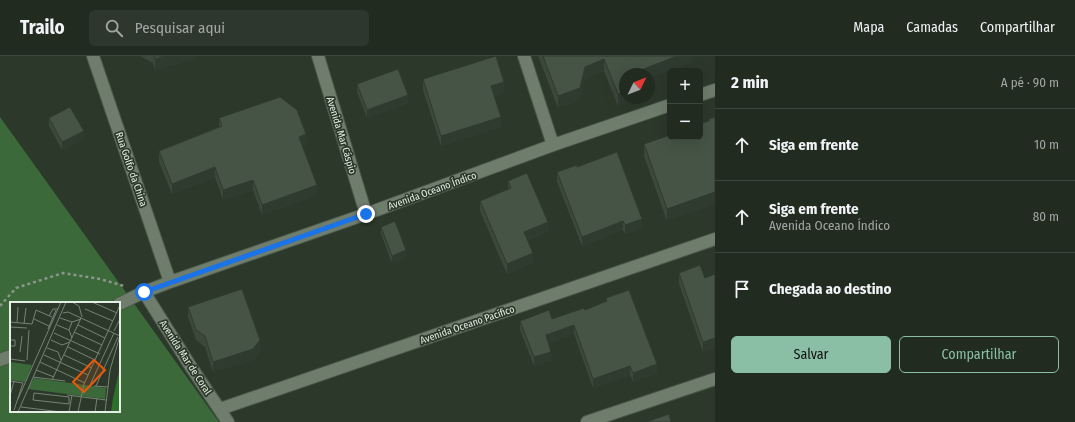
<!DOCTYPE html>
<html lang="pt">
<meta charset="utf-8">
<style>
body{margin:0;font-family:"Fira Sans Condensed",sans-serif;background:#2d372d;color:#f1f3f6}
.controls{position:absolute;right:12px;top:12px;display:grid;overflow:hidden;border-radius:6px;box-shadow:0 4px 16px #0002}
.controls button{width:36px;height:36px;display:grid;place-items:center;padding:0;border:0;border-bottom:1px solid #3e473e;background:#212b20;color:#f1f3f6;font:20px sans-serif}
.compass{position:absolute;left:619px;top:12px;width:36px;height:36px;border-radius:50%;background:#212b20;box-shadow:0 4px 16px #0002;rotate:47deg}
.stop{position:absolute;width:12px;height:12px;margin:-9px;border:3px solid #1a73e8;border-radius:50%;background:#fff}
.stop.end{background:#1a73e8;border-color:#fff;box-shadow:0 1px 4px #0008}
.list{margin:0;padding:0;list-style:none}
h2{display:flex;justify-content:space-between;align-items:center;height:52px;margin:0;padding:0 16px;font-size:17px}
h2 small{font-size:13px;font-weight:400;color:#a2a7a5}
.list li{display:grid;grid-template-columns:26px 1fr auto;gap:12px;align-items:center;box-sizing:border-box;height:72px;padding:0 16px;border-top:1px solid #3e473e}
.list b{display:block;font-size:15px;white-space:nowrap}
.list p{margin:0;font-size:13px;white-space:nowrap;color:#a2a7a5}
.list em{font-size:13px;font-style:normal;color:#a2a7a5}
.actions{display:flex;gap:8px;padding:12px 16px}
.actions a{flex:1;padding:9px 0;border:1px solid #8abfa5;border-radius:6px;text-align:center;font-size:14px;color:#8abfa5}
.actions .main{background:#8abfa5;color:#111}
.icon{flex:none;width:22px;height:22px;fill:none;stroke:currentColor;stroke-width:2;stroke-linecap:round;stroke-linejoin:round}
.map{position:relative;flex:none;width:715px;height:366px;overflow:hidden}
header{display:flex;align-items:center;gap:24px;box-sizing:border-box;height:56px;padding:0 20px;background:#212b20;border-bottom:1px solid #3e473e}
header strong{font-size:19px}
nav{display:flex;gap:22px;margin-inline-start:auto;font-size:14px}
.search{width:280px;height:36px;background:#2d372d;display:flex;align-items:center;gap:10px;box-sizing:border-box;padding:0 14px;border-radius:6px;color:#a2a7a5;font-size:15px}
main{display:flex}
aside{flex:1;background:#212b20}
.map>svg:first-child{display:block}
.green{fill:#3c693a;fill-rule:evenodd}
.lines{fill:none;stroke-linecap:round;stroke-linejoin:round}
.street-casing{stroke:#4b574a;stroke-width:14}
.path{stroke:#8b9689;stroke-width:2.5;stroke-dasharray:3 3;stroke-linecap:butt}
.street{stroke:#6e7d6c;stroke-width:12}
.wall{fill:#3b483a}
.shaded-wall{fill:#303b30}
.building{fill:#455444;stroke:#303b30}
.route{stroke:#1a73e8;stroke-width:5}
.labels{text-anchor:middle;stroke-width:3.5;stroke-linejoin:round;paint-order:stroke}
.street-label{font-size:10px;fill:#e6efe5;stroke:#2c392a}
.inset-road{fill:none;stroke:#768275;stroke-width:1}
.view{fill:#e8590c;fill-opacity:0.15;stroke:#e8590c;stroke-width:2}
.inset-edge{fill:none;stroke:#e6efe5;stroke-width:2}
</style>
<header>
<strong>Trailo</strong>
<div class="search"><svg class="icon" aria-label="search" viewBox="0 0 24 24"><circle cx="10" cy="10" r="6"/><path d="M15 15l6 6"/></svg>Pesquisar aqui</div>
<nav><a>Mapa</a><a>Camadas</a><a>Compartilhar</a></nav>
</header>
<main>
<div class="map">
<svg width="715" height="366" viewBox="0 0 715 366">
<rect width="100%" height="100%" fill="#2c392a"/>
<path class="green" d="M0 61 219 366H0ZM11 247H119V355H11Z"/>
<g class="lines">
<defs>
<path id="street" d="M93 0 170 226
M318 0 366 158
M524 0 553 89
M700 39 715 34
M144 236 191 311 228 366
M119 248 144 236 170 226 366 158 553 89 670 49
M0 304 11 300
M220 353 715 183
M587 366 715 323"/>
</defs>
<use href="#street" class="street-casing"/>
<path class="path" d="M0 250 16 232 63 217 100 223 124 230"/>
<use href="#street" class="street"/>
</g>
<path class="wall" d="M140 0H196V2L155 14 153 7Z
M538 0H692V6L649 18 625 42H638L618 50 604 15 585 23 580 44 558 52Z
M423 23 504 36 494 40 501 71 441 90 423 34Z
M357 28 408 47 367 62 357 36Z
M715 61 667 165 644 100V88L709 65V63Z
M49 62 84 83 62 94 49 70Z
M219 62 306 88 302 90 317 139 262 159 253 134 223 144 215 121 172 138 159 106V95L219 71Z
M577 111 642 172 625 178 623 174 582 190 557 126V116Z
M508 125 548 175 528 184 533 206 507 218 480 155V145L508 133Z
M381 171 406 202 392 207 381 178Z
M679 217 705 222 715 218V292L703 296 679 228Z
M606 242 657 317 633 326 630 319 593 332 574 278 549 287 551 305 534 310 520 274V265L552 263 585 254 606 245Z
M188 251 260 295 253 304 213 316 205 291 196 284 188 261Z"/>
<path class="shaded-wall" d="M165 0H196V2L155 14V3Z
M677 0H692V6L649 23V18H641V14Z
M604 3V15L585 23 580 44 558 52V40L585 11Z
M504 26V36L491 41V30Z
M625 35V42H638L618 50V38Z
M408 39V47L367 62V54Z
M501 61V71L441 90V80Z
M84 75V83L62 94V86Z
M306 78V88L299 91V81Z
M215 111V121L172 138V128Z
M253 124V134L223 144V134Z
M317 129V139L262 159V149Z
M715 136V148L667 165V153Z
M642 163V172L625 178V169Z
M623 165V174L582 190V181Z
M548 166V175L524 185V176Z
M406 194V202L392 207V200Z
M533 197V206L507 218V208Z
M574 269V278L546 288V279Z
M715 282V292L703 296V286Z
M260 284V295L253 304 213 316V306Z
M551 296V305L534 310V301Z
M657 308V317L633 326V317Z
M630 310V319L593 332V323Z"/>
<path class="building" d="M154 0H165L155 3Z
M496 0 504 26 491 30 501 61 441 80 423 23Z
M543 0H677L641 14 643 18H625V35L618 38 604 3 585 11 580 32 558 40Z
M398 13 408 39 367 54 357 28Z
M280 41 297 54 306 78 299 81 317 129 262 149 253 124 223 134 215 111 172 128 159 95 222 70 219 62Z
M70 51 84 75 62 86 49 62Z
M715 61V136L667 153 644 88 670 79V81H700V68L709 65V63Z
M617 96 642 163 625 169 623 165 582 181 557 116 577 109V111Z
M527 117 548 166 524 176 533 197 507 208 480 145 511 132 508 125Z
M395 165 406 194 392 200 381 171Z
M700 209 705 222 715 218V282L703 286 679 217Z
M242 233 260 284 253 293 213 306 205 280 196 274 188 251Z
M629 234 657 308 633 317 630 310 593 323 574 269 546 279 551 296 534 301 520 265 549 254 552 263 584 252 585 254 607 245 606 242Z
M669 358 671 366H646Z"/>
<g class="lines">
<path class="route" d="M144 236 366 158"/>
</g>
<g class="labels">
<g class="street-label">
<text transform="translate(342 79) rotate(73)" y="4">Avenida Mar Cáspio</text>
<text transform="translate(132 113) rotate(71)" y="4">Rua Golfo da China</text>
<text transform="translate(432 134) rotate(-20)" y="4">Avenida Oceano Índico</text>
<text transform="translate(467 268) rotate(-19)" y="4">Avenida Oceano Pacífico</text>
<text transform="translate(186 301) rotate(57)" y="4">Avenida Mar de Coral</text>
</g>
</g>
<g transform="translate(10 246)">
<rect width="110" height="110" fill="#2c392a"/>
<path d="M0 60 22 63 15 80 0 78ZM24 76 96 86 95 97 18 87Z" fill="#3c693a"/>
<path d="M110 65V110H101L103 96Z" fill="#2d702a"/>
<path class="inset-road" d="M62 0 69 4 72 15M82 0 107 11M75 7 103 19M53 11 58 10 110 34M39 14 43 7H48M50 16 62 20M24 17 39 24M0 20 22 22 26 8 42 15M7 21 8 5M14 22 16 6M47 23 59 28 62 36M68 23 95 36M0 25 17 26M38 27 46 8M59 28 62 20 71 17M104 29 110 17M64 30 92 43M44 31 90 52M0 38H5V44H0M41 38 52 43 60 40M58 45 85 58M37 46 48 50 51 58M10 50 12 34M34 53 78 73M54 53 82 66M0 57 15 59M17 58 19 28M30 60 75 81M26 68 44 75M23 75 55 79M42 78 71 16M0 79 13 81 4 108M80 83 104 31M84 84 98 85M86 84 108 35M24 91 59 95V102L23 98ZM57 93 96 98M0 94 4 79M8 97 51 0M11 105 51 110M8 110 56 0M59 110 62 93M68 110 74 82 110 3M85 110 87 96M95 110 100 68 110 34"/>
<path class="view" d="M84 58 95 68 74 90 63 80Z"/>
<rect width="110" height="110" class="inset-edge"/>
</g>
</svg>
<div class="controls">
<button>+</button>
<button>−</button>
</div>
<svg class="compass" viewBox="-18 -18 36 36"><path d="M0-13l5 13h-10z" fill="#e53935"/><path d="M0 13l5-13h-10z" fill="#a2a7a5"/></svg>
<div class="stop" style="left:144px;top:236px"></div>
<div class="stop end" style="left:366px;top:158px"></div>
</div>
<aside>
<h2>2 min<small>A pé · 90 m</small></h2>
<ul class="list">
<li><svg class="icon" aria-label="ahead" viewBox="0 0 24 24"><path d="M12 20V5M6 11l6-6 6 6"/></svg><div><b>Siga em frente</b></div><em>10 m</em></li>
<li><svg class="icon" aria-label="ahead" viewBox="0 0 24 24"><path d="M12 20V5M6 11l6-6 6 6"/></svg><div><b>Siga em frente</b><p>Avenida Oceano Índico</p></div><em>80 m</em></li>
<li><svg class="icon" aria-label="arrive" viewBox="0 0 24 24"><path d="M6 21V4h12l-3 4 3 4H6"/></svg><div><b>Chegada ao destino</b></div></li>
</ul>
<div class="actions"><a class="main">Salvar</a><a>Compartilhar</a></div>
</aside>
</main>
